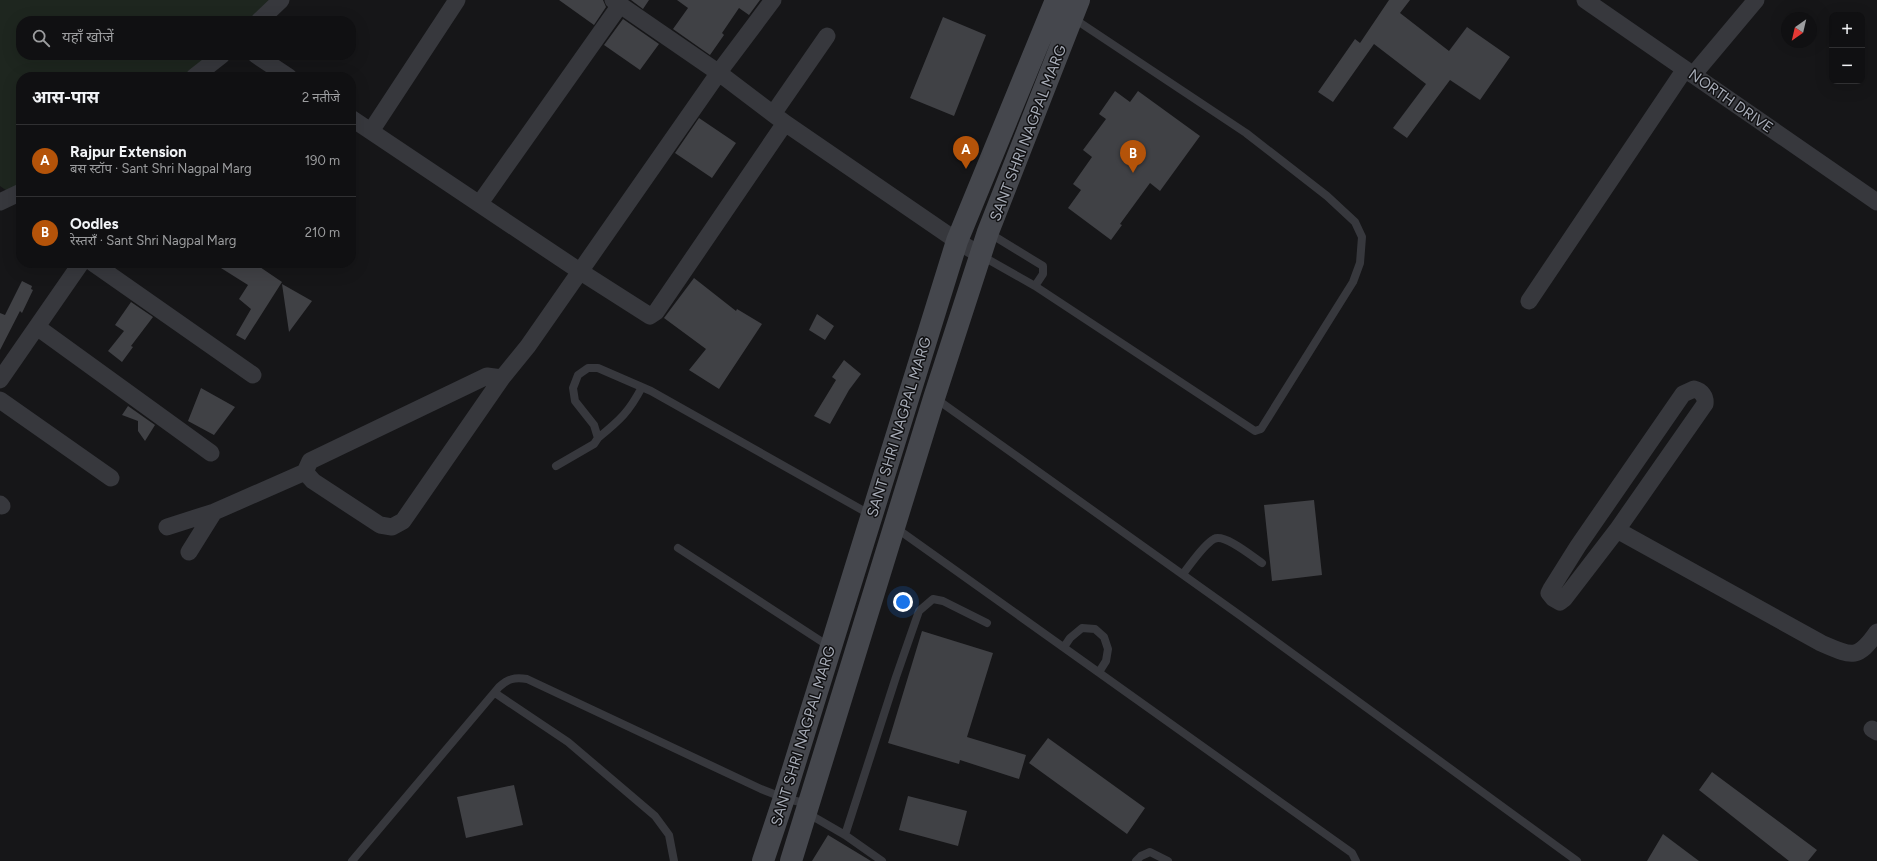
<!DOCTYPE html>
<html lang="hi">
<meta charset="utf-8">
<style>
body{margin:0;font-family:Figtree,"Noto Sans Devanagari",sans-serif;background:#1e1e20;color:#f1f3f6}
.controls{position:absolute;right:12px;top:12px;display:grid;overflow:hidden;border-radius:8px;box-shadow:0 4px 16px #0002}
.controls button{width:36px;height:36px;display:grid;place-items:center;padding:0;border:0;border-bottom:1px solid #303032;background:#101012;color:#f1f3f6;font:20px sans-serif}
.compass{position:absolute;left:1781px;top:12px;width:36px;height:36px;border-radius:50%;background:#101012;box-shadow:0 4px 16px #0002;rotate:214deg}
.you{position:absolute;left:903px;top:602px;width:14px;height:14px;margin:-10px;border:3px solid #fff;border-radius:50%;background:#1a73e8;box-shadow:0 0 0 6px #1a73e833}
.badge{display:grid;place-items:center;width:26px;height:26px;border-radius:50%;background:#b45309;color:#fff;font-size:13px;font-weight:700}
.pin{position:absolute;translate:-50% -33px;filter:drop-shadow(0 1px 2px #0008)}
.pin::after{content:'';position:absolute;top:21px;width:14px;height:12px;background:inherit;clip-path:polygon(0 0,100% 0,50% 100%)}
.list{margin:0;padding:0;list-style:none}
h2{display:flex;justify-content:space-between;align-items:center;height:52px;margin:0;padding:0 16px;font-size:17px}
h2 small{font-size:13px;font-weight:400;color:#9c9d9f}
.list li{display:grid;grid-template-columns:26px 1fr auto;gap:12px;align-items:center;box-sizing:border-box;height:72px;padding:0 16px;border-top:1px solid #303032}
.list b{display:block;font-size:15px;white-space:nowrap}
.list p{margin:0;font-size:13px;white-space:nowrap;color:#9c9d9f}
.list em{font-size:13px;font-style:normal;color:#9c9d9f}
.icon{flex:none;width:22px;height:22px;fill:none;stroke:currentColor;stroke-width:2;stroke-linecap:round;stroke-linejoin:round}
.map{position:relative;flex:none;width:1877px;height:861px;overflow:hidden}
.search{position:absolute;background:#101012;box-shadow:0 4px 16px #0002;left:16px;top:16px;width:340px;height:44px;display:flex;align-items:center;gap:10px;box-sizing:border-box;padding:0 14px;border-radius:16px;color:#9c9d9f;font-size:15px}
.panel{position:absolute;background:#101012;box-shadow:0 4px 16px #0002;left:16px;top:72px;width:340px;height:196px;border-radius:16px}
.map>svg:first-child{display:block}
.green{fill:#1e261f}
.building{fill:#404145}
.lines{fill:none;stroke-linecap:round;stroke-linejoin:round}
.service{stroke:#37383d;stroke-width:8}
.minor{stroke:#37383d;stroke-width:17}
.secondary{stroke:#45474d;stroke-width:22}
.labels{text-anchor:middle;stroke-width:3;stroke-linejoin:round;paint-order:stroke}
.street-label{font-size:15px;fill:#a8adb8;stroke:#111113}
</style>
<div class="map">
<svg width="1877" height="861" viewBox="0 0 1877 861">
<rect width="100%" height="100%" fill="#161618"/>
<path class="green" d="M0 0H271L249 21H21V55H210L185 77H21V201L0 186Z"/>
<path class="building" d="M559 0H603L606 7 594 25Z
M631 0H649L643 9Z
M677 0H760L749 15 739 8 722 33 724 35 710 55 673 29 688 8Z
M1389 0H1410L1400 13 1449 51 1467 27 1510 57 1480 100 1450 80 1407 138 1393 128 1426 84 1374 44 1333 102 1318 92 1355 39 1360 43Z
M943 17 986 35 954 116 910 98Z
M623 19 659 44 640 70 604 45Z
M1115 91 1130 102 1138 91 1200 136 1160 191 1150 183 1120 224 1122 225 1111 240 1068 208 1081 190 1073 184 1092 157 1083 150 1106 119 1099 114Z
M699 118 736 143 712 178 675 153Z
M213 263H254L282 282 245 340 236 335 251 309 239 299 248 285Z
M694 278 736 311 737 309 762 324 719 389 689 370 706 349 664 318Z
M22 281 32 286 31 289 33 290 22 313 20 311 0 350V313L5 315Z
M282 284 312 301 289 332Z
M131 302 153 317 131 346 133 347 122 362 108 351 124 331 115 325Z
M817 314 834 326 825 340 809 330Z
M844 360 861 374 849 390 830 424 814 416 836 380 832 377Z
M201 388 235 407 214 435 188 421Z
M128 406 155 425 145 441 138 431V421L122 415Z
M1314 500 1322 575 1272 581 1264 505Z
M922 631 993 653 967 737 1026 755 1019 779 960 760 959 764 888 743Z
M1048 738 1145 808 1127 834 1029 763Z
M1712 772 1817 850 1808 861H1789L1699 790Z
M514 785 523 825 466 838 457 797Z
M908 796 967 811 958 846 899 830Z
M1663 834 1699 861H1647Z
M828 835 871 861H812Z"/>
<g class="lines">
<path class="service" d="M989 233 1043 266V274L1035 286
M982 256 1035 286 1255 431 1261 429 1353 282 1360 263 1362 237 1355 222 1327 196 1246 133 1073 18
M935 398 1245 619 1577 861
M598 438C620 420 629 412 642 387
M556 466 594 444 598 438 594 425 575 401 573 388 578 375 588 368H598L651 391 871 515
M896 528 1352 853 1356 861
M678 548 830 647
M1183 574C1191 564 1203 545 1214 539 1224 533 1253 557 1262 563
M1064 647 1070 638 1082 628 1095 629 1104 637 1108 649 1106 661 1099 672
M495 693 568 742 655 816 669 835 674 861
M807 813 845 835 882 861
M845 835 896 677 919 611 933 599 943 601 987 623
M352 861 499 687C508 679 514 677 527 679L761 789 784 798 808 804
M1136 861 1141 856 1150 852 1168 861"/>
<path class="minor" d="M613 0 719 73 785 123 957 241 981 255
M1585 0 1877 202
M259 21 281 0
M256 55 289 77
M1693 75 1756 0
M194 77 222 55
M773 114 827 36
M351 118 581 272 650 316 656 312 785 123
M371 131 457 0
M0 202 21 192
M480 203 620 5
M93 263 253 375
M1529 301 1685 69
M37 327 211 453
M0 380 81 263
M1694 389C1702 391 1706 397 1705 404L1617 530 1564 599 1560 602 1553 598 1549 593 1551 589 1578 546 1683 394Z
M0 400 111 478
M305 472 313 481 380 525 392 527 403 521 502 378
M0 504 2 506
M167 527 214 512
M1617 530 1821 643C1851 656 1857 661 1877 632
M189 552 214 512 305 472 310 461 487 376 502 378 528 346 722 68 773 0
M1872 729 1877 732"/>
<path class="secondary" d="M763 861 784 798 957 241 1056 0
M791 861 934 398 988 232 1079 0"/>
</g>
<g class="labels">
<g class="street-label">
<text transform="translate(1731 101) rotate(35)" y="5">NORTH DRIVE</text>
<text transform="translate(1028 133) rotate(-69)" y="5">SANT SHRI NAGPAL MARG</text>
<text transform="translate(899 427) rotate(-73)" y="5">SANT SHRI NAGPAL MARG</text>
<text transform="translate(803 736) rotate(-73)" y="5">SANT SHRI NAGPAL MARG</text>
</g>
</g>
</svg>
<div class="controls">
<button>+</button>
<button>−</button>
</div>
<svg class="compass" viewBox="-18 -18 36 36"><path d="M0-13l5 13h-10z" fill="#e53935"/><path d="M0 13l5-13h-10z" fill="#9c9d9f"/></svg>
<div class="you"></div>
<div class="pin badge" style="left:966px;top:169px">A</div>
<div class="pin badge" style="left:1133px;top:173px">B</div>
<div class="search"><svg class="icon" aria-label="search" viewBox="0 0 24 24"><circle cx="10" cy="10" r="6"/><path d="M15 15l6 6"/></svg>यहाँ खोजें</div>
<section class="panel">
<h2>आस-पास<small>2 नतीजे</small></h2>
<ul class="list">
<li><span class="badge">A</span><div><b>Rajpur Extension</b><p>बस स्टॉप · Sant Shri Nagpal Marg</p></div><em>190 m</em></li>
<li><span class="badge">B</span><div><b>Oodles</b><p>रेस्तराँ · Sant Shri Nagpal Marg</p></div><em>210 m</em></li>
</ul>
</section>
</div>
